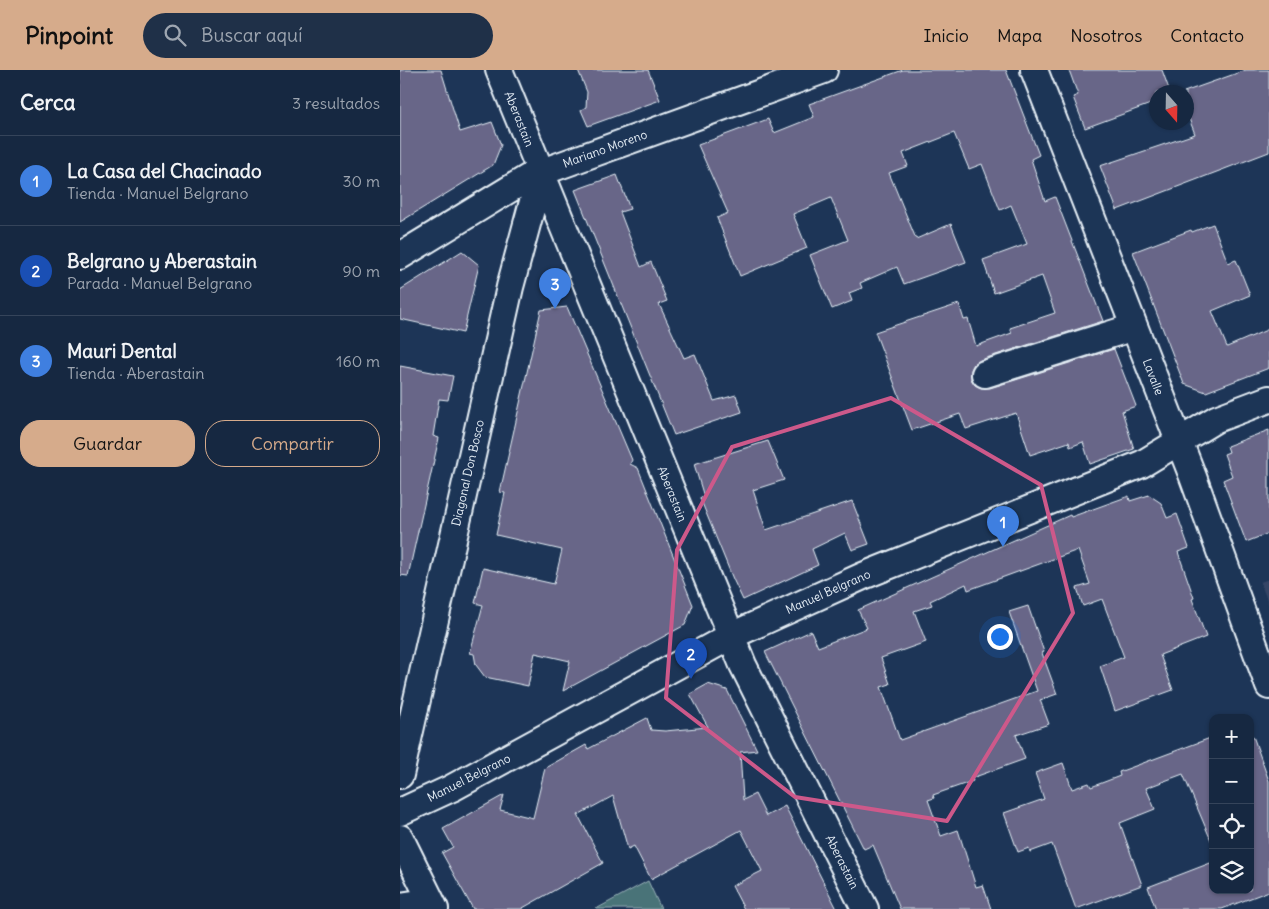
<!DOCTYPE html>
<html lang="es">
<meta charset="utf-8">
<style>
body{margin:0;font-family:Delius,sans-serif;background:#1f3048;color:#f1f3f6}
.controls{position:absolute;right:15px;bottom:15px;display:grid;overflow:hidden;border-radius:10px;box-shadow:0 1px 4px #0004}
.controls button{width:45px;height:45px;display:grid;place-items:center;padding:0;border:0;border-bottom:1px solid #35445a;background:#162841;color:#f1f3f6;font:25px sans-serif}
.compass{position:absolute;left:749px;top:15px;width:45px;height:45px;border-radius:50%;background:#162841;box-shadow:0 1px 4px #0004;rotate:160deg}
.you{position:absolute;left:599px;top:566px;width:18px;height:18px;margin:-12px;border:4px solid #fff;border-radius:50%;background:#1a73e8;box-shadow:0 0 0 8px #1a73e833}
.badge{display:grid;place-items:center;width:32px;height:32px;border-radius:50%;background:#d6ab8b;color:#fff;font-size:16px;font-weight:700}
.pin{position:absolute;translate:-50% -41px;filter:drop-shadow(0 1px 2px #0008)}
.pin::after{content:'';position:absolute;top:26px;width:18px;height:15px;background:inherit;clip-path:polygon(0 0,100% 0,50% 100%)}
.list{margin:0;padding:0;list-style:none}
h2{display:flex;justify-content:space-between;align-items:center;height:65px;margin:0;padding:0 20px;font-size:21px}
h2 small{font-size:16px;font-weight:400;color:#9ea6b1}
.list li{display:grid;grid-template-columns:32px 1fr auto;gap:15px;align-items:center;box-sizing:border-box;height:90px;padding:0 20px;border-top:1px solid #35445a}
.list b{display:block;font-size:19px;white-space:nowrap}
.list p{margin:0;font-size:16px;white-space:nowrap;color:#9ea6b1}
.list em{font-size:16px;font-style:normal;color:#9ea6b1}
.actions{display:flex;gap:10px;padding:15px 20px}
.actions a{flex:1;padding:11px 0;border:1px solid #d6ab8b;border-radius:20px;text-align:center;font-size:18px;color:#d6ab8b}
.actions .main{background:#d6ab8b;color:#111}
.icon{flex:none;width:28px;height:28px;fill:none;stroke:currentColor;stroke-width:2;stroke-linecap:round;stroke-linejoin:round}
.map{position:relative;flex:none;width:869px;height:839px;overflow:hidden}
header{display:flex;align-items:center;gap:30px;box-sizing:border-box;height:70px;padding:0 25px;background:#d6ab8b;color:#111}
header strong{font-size:24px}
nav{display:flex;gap:28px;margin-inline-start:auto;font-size:18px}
.search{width:350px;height:45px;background:#1f3048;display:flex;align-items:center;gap:12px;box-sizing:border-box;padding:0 18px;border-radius:28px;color:#9ea6b1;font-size:19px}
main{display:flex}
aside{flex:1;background:#162841}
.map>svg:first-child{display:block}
.built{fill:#344466}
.green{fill:#4a7378;stroke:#99b2b8}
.building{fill:#686688;stroke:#e8f1f8}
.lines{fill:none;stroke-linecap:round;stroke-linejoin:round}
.minor-casing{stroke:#e8f1f8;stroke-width:30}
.minor{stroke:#1d3557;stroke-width:26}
.marked{fill:none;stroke:#cd598a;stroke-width:4;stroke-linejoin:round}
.labels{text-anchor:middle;stroke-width:4.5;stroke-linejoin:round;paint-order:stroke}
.street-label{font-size:12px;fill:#e8f1f8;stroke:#1d3557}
</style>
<header>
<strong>Pinpoint</strong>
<div class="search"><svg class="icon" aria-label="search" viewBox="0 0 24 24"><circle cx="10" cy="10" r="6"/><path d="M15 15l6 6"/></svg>Buscar aquí</div>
<nav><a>Inicio</a><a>Mapa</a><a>Nosotros</a><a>Contacto</a></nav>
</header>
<main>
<aside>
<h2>Cerca<small>3 resultados</small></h2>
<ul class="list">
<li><span class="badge" style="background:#3f7fe0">1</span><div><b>La Casa del Chacinado</b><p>Tienda · Manuel Belgrano</p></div><em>30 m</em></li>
<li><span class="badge" style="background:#1a4fb4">2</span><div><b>Belgrano y Aberastain</b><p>Parada · Manuel Belgrano</p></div><em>90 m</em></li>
<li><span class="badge" style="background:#3f7fe0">3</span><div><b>Mauri Dental</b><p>Tienda · Aberastain</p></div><em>160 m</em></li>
</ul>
<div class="actions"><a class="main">Guardar</a><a>Compartir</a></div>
</aside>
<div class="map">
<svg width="869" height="839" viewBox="0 0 869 839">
<rect width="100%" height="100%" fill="#1d3557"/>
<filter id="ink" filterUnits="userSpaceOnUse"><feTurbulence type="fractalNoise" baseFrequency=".02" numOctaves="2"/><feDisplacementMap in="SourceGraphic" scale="10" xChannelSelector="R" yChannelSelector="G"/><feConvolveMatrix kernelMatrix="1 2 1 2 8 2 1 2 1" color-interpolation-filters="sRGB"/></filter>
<g filter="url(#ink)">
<path class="built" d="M869 509V535L860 512Z"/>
<path class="green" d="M248 811 261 839H196Z"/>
<path class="building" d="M0 0H41L60 62 92 52 101 75 93 95 0 152Z
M178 0H248L260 30 188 56 181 40 186 37 187 22Z
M503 0H606L639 85 631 89 645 131 655 127 703 251 580 290 574 294 571 300V309L575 315 581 318H590L714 279 736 336 722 341 734 379 690 394 683 372 670 377 669 372 630 385 616 343 566 359 560 344 512 360 475 262 559 234 564 250 568 249 576 276 612 263 610 258 655 243 642 206 594 223 583 190 627 174 611 135 600 140 582 94 569 99 554 63 503 83 508 96 489 103 516 169 551 154 566 192 504 214 497 197 460 213 462 218 449 223 452 231 432 239 410 185 448 170 431 128 393 144 407 178 340 206 317 148 328 143 298 75 368 49 374 63 414 47 409 34Z
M669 0H762L770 22H756V32L685 58 673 27 678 25Z
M846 0H869V82L717 140 700 96 795 64 786 41V22H784Z
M217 105 230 139 220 142 241 197 251 192 267 231 259 234 284 288 295 284 314 331 336 325 342 342 274 365 175 120Z
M813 154 828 193 836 190 850 225 812 241 827 277 869 259V298L806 322 784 314 733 182 791 160 792 162Z
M62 181 79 195 63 263 0 249V220Z
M167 237 232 390 230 394 238 398 293 535 285 555 163 621 170 591 135 583 128 616 85 607 76 595 74 584 70 583 83 535 75 533 83 498 154 514 162 480 96 465 105 423 100 422 141 240Z
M0 296 53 306 48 330 39 329 33 366 39 368 8 506 0 505Z
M869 360V463L846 472 823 410 832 406 824 384 829 382 827 376Z
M368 371 384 410 353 420 366 460 452 431 469 474 452 480 445 463 412 479 418 495 343 530 333 509 300 428 304 427 294 394Z
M749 425 761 433 767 448 777 444 789 478 778 482 794 528 792 529 806 567 760 585 773 620 715 641 700 596 724 587 702 529 683 536 677 518 690 514 678 480 568 520 566 514 530 531 532 535 514 541 526 572 481 588 490 614 481 617 500 670 637 621 609 542 628 536 644 582 642 583 657 624 640 630 649 654 616 665 625 689 572 708 573 711 533 725 534 728 528 730 541 766 558 760 576 817 583 815 591 839H500L473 775 464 779 365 582 411 561 418 577 467 558 458 540 670 445 671 447 729 426 730 431Z
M308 614 327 620 357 680 340 682 343 730 355 724 366 746 385 736 437 839H344L332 816 362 801 341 760 251 809 234 776 228 779 213 726 178 745 203 793 121 839H73L42 783 53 777 43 759 104 725 100 740 133 748 145 698 186 675 188 679 247 648 251 660 265 661 308 657 290 624Z
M850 666H853L869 711V821L822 839H756L748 817 813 792V820H850Z
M813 667V775L783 704 746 718 755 739 720 753 742 815 676 839 652 774 630 782 629 778 618 782 604 743 644 729 635 703 663 693 672 719 689 713 691 717 720 706 719 702Z"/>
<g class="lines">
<defs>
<path id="minor" d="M99 0 343 595 465 839
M634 0 793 407 869 616
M0 186 131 106 424 0
M585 304 734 257
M0 705 110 217 141 102
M0 742 52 718 331 566 463 506 742 394 816 349 869 329
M0 768 35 839
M0 836 13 834 34 838"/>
</defs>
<use href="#minor" class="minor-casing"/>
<use href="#minor" class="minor"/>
</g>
</g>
<path class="marked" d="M491 328 641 415 673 543 547 751 395 727 266 628 277 480 332 377Z"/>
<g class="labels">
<g class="street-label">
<text transform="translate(119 49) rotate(68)" y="4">Aberastain</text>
<text transform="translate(205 79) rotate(-20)" y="4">Mariano Moreno</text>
<text transform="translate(753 307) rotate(69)" y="4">Lavalle</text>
<text transform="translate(68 403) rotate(-77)" y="4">Diagonal Don Bosco</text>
<text transform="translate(272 424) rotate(68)" y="4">Aberastain</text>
<text transform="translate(428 522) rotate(-24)" y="4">Manuel Belgrano</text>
<text transform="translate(69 708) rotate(-27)" y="4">Manuel Belgrano</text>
<text transform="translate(442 792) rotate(63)" y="4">Aberastain</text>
</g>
</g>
</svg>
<div class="controls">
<button>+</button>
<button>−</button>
<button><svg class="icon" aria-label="locate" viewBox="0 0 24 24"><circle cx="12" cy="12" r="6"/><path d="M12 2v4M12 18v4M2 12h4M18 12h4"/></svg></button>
<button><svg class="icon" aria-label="layers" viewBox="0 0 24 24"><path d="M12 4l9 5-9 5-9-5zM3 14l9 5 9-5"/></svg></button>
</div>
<svg class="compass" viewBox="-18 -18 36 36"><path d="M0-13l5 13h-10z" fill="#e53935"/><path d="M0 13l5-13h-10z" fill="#9ea6b1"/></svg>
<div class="you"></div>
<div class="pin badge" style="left:603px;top:477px;background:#3f7fe0">1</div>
<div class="pin badge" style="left:291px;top:609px;background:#1a4fb4">2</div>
<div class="pin badge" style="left:155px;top:239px;background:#3f7fe0">3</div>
</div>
</main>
